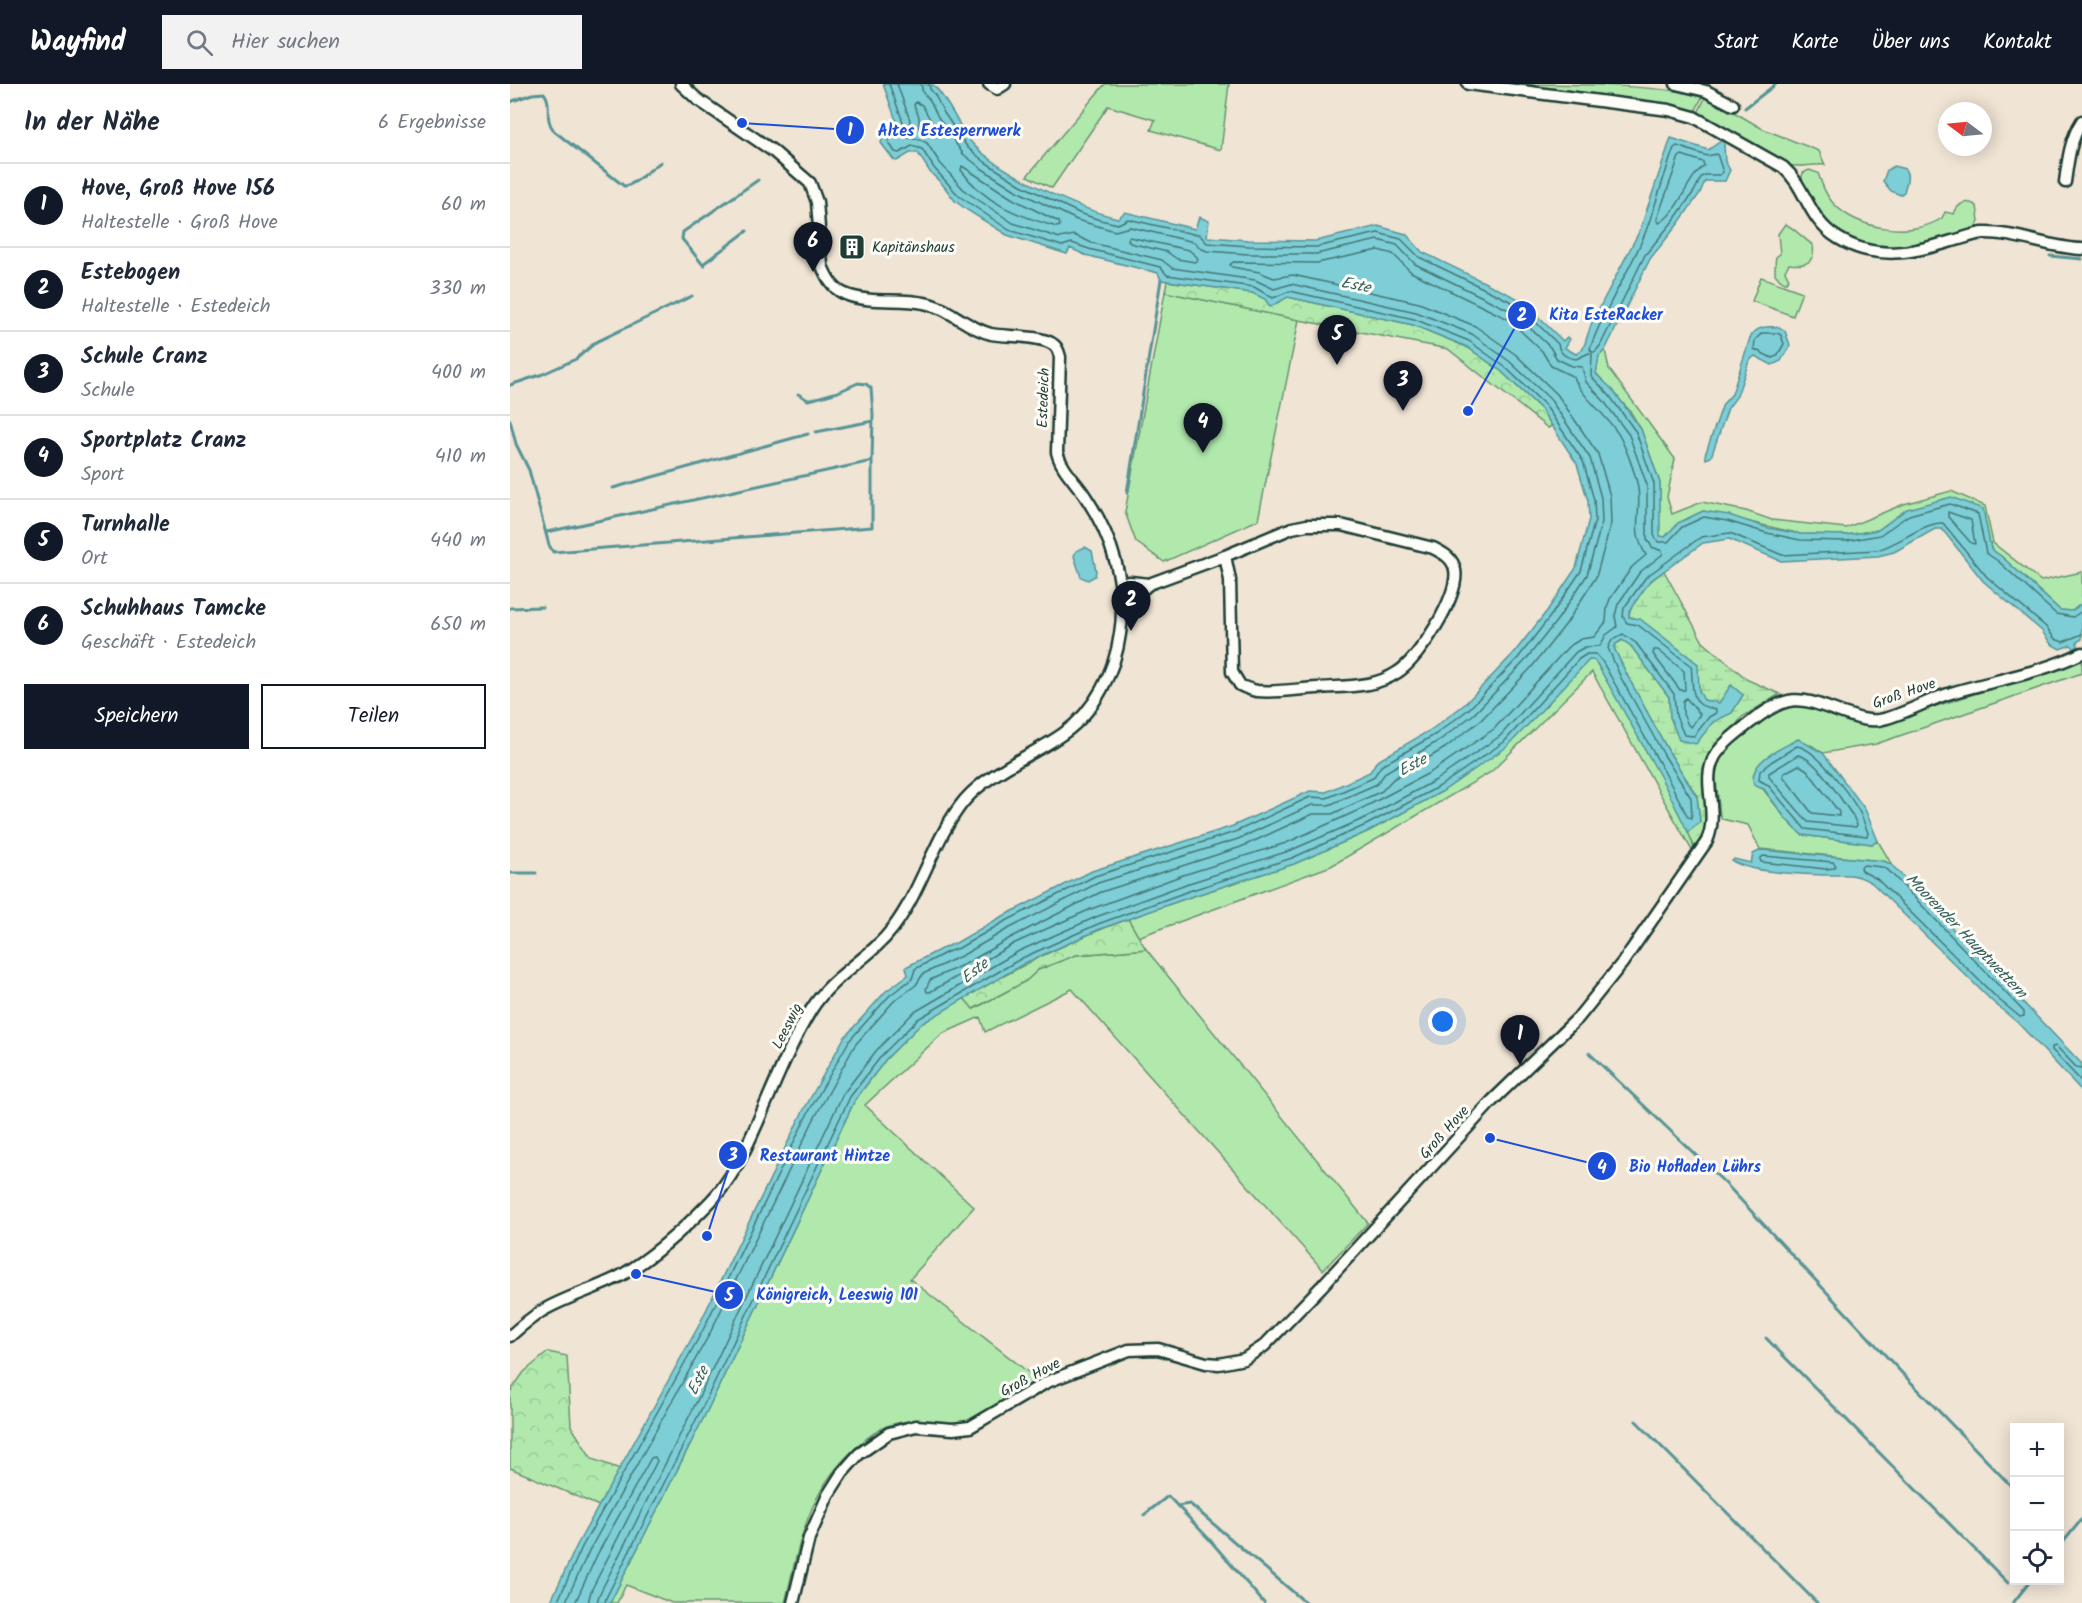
<!DOCTYPE html>
<html lang="de">
<meta charset="utf-8">
<style>
body{margin:0;font-family:Kalam,sans-serif;background:#f2f2f3;color:#1f2937}
.controls{position:absolute;right:18px;bottom:18px;display:grid;overflow:hidden;border-radius:0px;box-shadow:0 3px 15px #0003}
.controls button{width:54px;height:54px;display:grid;place-items:center;padding:0;border:0;border-bottom:2px solid #e0e1e3;background:#fff;color:#1f2937;font:30px sans-serif}
.compass{position:absolute;left:1428px;top:18px;width:54px;height:54px;border-radius:50%;background:#fff;box-shadow:0 3px 15px #0003;rotate:286deg}
.you{position:absolute;left:933px;top:938px;width:21px;height:21px;margin:-15px;border:4px solid #fff;border-radius:50%;background:#1a73e8;box-shadow:0 0 0 9px #1a73e833}
.badge{display:grid;place-items:center;width:39px;height:39px;border-radius:50%;background:#111827;color:#fff;font-size:20px;font-weight:700}
.pin{position:absolute;translate:-50% -50px;filter:drop-shadow(0 2px 3px #0008)}
.pin::after{content:'';position:absolute;top:32px;width:21px;height:18px;background:inherit;clip-path:polygon(0 0,100% 0,50% 100%)}
.list{margin:0;padding:0;list-style:none}
h2{display:flex;justify-content:space-between;align-items:center;height:78px;margin:0;padding:0 24px;font-size:26px}
h2 small{font-size:20px;font-weight:400;color:#747a83}
.list li{display:grid;grid-template-columns:39px 1fr auto;gap:18px;align-items:center;box-sizing:border-box;height:84px;padding:0 24px;border-top:2px solid #e0e1e3}
.list b{display:block;font-size:22px;white-space:nowrap}
.list p{margin:0;font-size:20px;white-space:nowrap;color:#747a83}
.list em{font-size:20px;font-style:normal;color:#747a83}
.actions{display:flex;gap:12px;padding:18px 24px}
.actions a{flex:1;padding:14px 0;border:2px solid #111827;border-radius:0px;text-align:center;font-size:21px;color:#111827}
.actions .main{background:#111827;color:#fff}
.icon{flex:none;width:33px;height:33px;fill:none;stroke:currentColor;stroke-width:2;stroke-linecap:round;stroke-linejoin:round}
.map{position:relative;flex:none;width:1572px;height:1519px;overflow:hidden}
header{display:flex;align-items:center;gap:36px;box-sizing:border-box;height:84px;padding:0 30px;background:#111827;color:#fff}
header strong{font-size:28px}
nav{display:flex;gap:33px;margin-inline-start:auto;font-size:21px}
.search{width:420px;height:54px;background:#f2f2f3;display:flex;align-items:center;gap:15px;box-sizing:border-box;padding:0 21px;border-radius:0px;color:#747a83;font-size:22px}
main{display:flex}
aside{flex:1;background:#fff}
.map>svg:first-child{display:block}
.green{fill:#b1e9ad;stroke:#689370;stroke-width:1.5}
.forest{fill:url(#forest-crowns);stroke:#689370;stroke-width:1.5}
.wetland{fill:url(#wetland-marsh);stroke:#689370;stroke-width:1.5}
.water{fill:#7dced7;stroke:#579496;stroke-width:1.5}
.lines{fill:none;stroke-linecap:round;stroke-linejoin:round}
.shore{stroke:#457775;stroke-width:1.5}
.stream{stroke:#579496;stroke-width:3}
.minor-casing{stroke:#1f3d34;stroke-width:15}
.minor{stroke:#fdfcf7;stroke-width:10}
.labels{text-anchor:middle;stroke-width:6;stroke-linejoin:round;paint-order:stroke}
.poi-label{font-size:15px;fill:#1f3d34;stroke:#fdfcf7;text-anchor:start}
.street-label{font-size:15px;fill:#1f3d34;stroke:#fdfcf7}
.water-label{font-size:16px;font-style:italic;fill:#36615d;stroke:#fdfcf7}
.leader{fill:none;stroke:#1d4ed8;stroke-width:2}
.callout-dot{fill:#1d4ed8;stroke:#fdfcf7;stroke-width:2}
.mark-label{font-size:18px;text-anchor:middle;font-weight:bold;fill:#fff}
.callout-label{font-size:16px;text-anchor:middle;font-weight:bold;fill:#1d4ed8;stroke:#fdfcf7;stroke-width:6;stroke-linejoin:round;paint-order:stroke}
</style>
<header>
<strong>Wayfind</strong>
<div class="search"><svg class="icon" aria-label="search" viewBox="0 0 24 24"><circle cx="10" cy="10" r="6"/><path d="M15 15l6 6"/></svg>Hier suchen</div>
<nav><a>Start</a><a>Karte</a><a>Über uns</a><a>Kontakt</a></nav>
</header>
<main>
<aside>
<h2>In der Nähe<small>6 Ergebnisse</small></h2>
<ul class="list">
<li><span class="badge">1</span><div><b>Hove, Groß Hove 156</b><p>Haltestelle · Groß Hove</p></div><em>60 m</em></li>
<li><span class="badge">2</span><div><b>Estebogen</b><p>Haltestelle · Estedeich</p></div><em>330 m</em></li>
<li><span class="badge">3</span><div><b>Schule Cranz</b><p>Schule</p></div><em>400 m</em></li>
<li><span class="badge">4</span><div><b>Sportplatz Cranz</b><p>Sport</p></div><em>410 m</em></li>
<li><span class="badge">5</span><div><b>Turnhalle</b><p>Ort</p></div><em>440 m</em></li>
<li><span class="badge">6</span><div><b>Schuhhaus Tamcke</b><p>Geschäft · Estedeich</p></div><em>650 m</em></li>
</ul>
<div class="actions"><a class="main">Speichern</a><a>Teilen</a></div>
</aside>
<div class="map">
<svg width="1572" height="1519" viewBox="0 0 1572 1519">
<defs>
<pattern id="forest-crowns" width="20" height="18" patternUnits="userSpaceOnUse" patternTransform="scale(1.5)"><rect width="20" height="18" fill="#b1e9ad"/><path d="M2 6a3 3 0 1 1 6 0M12 15a3 3 0 1 1 6 0" fill="none" stroke="#98c995"/></pattern>
<pattern id="wetland-marsh" width="20" height="14" patternUnits="userSpaceOnUse" patternTransform="scale(1.5)"><rect width="20" height="14" fill="#b1e9ad"/><path d="M1 5h8M5 5V1M11 12h8M15 12V8" fill="none" stroke="#98c995"/></pattern>
</defs>
<rect width="100%" height="100%" fill="#f0e4d4"/>
<filter id="ink" filterUnits="userSpaceOnUse"><feTurbulence type="fractalNoise" baseFrequency=".0167" numOctaves="2"/><feDisplacementMap in="SourceGraphic" scale="12" xChannelSelector="R" yChannelSelector="G"/><feConvolveMatrix kernelMatrix="1 2 1 2 8 2 1 2 1" color-interpolation-filters="sRGB"/></filter>
<g filter="url(#ink)">
<path class="green" d="M595 0H719L711 66 641 46 645 36 598 22 542 104 517 92Z
M996 0C1062 0 1128 0 1193 11L1184 30Z
M1196 12 1253 45 1309 67 1315 81C1301 80 1290 84 1278 81L1187 31Z
M1299 86 1308 89C1312 100 1315 110 1323 119 1347 146 1402 154 1432 134L1435 128 1444 130C1448 119 1457 115 1467 122L1469 137 1464 147C1415 162 1354 180 1315 136 1304 125 1298 110 1291 96L1293 89Z
M1275 140C1282 142 1295 156 1303 161 1306 180 1294 182 1279 180L1275 187 1279 195 1275 199 1270 196 1265 190C1265 185 1265 177 1266 173L1270 170 1268 150Z
M1251 193 1292 208 1283 232 1242 217Z
M655 208 789 236 748 436 654 478 626 458 615 428Z
M1095 266 1099 285 1165 375 1157 413 1162 430 1192 418 1236 427 1262 436 1336 444 1394 420 1441 407 1475 422 1483 459 1531 497 1572 488V519L1562 527 1550 526 1491 472 1481 465 1473 425H1397L1368 446 1336 451 1291 450 1193 427 1168 439 1155 453 1149 452 1150 399 1131 345 1120 327 1086 289 1089 272Z
M1079 576H1084L1087 580C1103 607 1188 750 1184 770L1082 588 981 688 821 782 628 853 618 835 680 813 784 780 859 747 933 707Z
M1572 576V589L1366 660 1313 669 1301 661 1244 701 1253 705 1276 735 1292 751 1362 760 1368 757 1382 781 1374 777 1250 765 1238 741 1212 735 1210 731 1205 689 1207 679 1217 666 1241 644 1275 623H1304L1363 642Z
M636 865 858 1139 813 1186 562 905 475 948 470 933 432 950 355 1021 464 1123 400 1195 528 1296C510 1307 472 1334 452 1339 429 1345 407 1331 380 1341 369 1344 358 1353 349 1361 298 1404 290 1457 275 1519H162L116 1501 107 1519H100L199 1323 345 1016 376 975 411 940 454 914 464 925 516 897 528 886 566 871Z"/>
<path class="forest" d="M657 197 743 209 755 215 778 213 903 241 957 263 991 287 1031 325 1042 342 1038 344 938 265 789 236 655 208Z
M618 835 636 865 566 871 528 886 516 897 463 925 454 914C507 884 560 856 618 835Z
M38 1268 57 1272 61 1342 82 1375 110 1385 89 1422 0 1384V1308L14 1288Z"/>
<path class="wetland" d="M1154 487 1193 558 1238 596 1270 610 1232 633 1193 685 1198 742 1185 764 1178 748 1190 738 1187 712 1159 668 1117 591 1104 564 1106 560 1113 556 1121 562 1159 613 1160 633 1186 659 1203 638 1222 628 1233 611 1209 619 1193 616 1189 607 1187 580 1119 534C1119 515 1140 497 1154 487Z"/>
<path class="water" d="M373 0C384 0 414 0 423 1 432 6 452 47 461 58 486 87 570 126 608 134L615 128 685 145 689 133 699 137 697 153 739 156 806 157 868 142 896 150 912 168 1011 216 1053 257 1057 253 1060 255 1055 264 1066 270 1073 265 1082 238 1130 146 1161 54 1198 66 1211 57 1214 59 1215 77 1220 86 1215 97H1195L1190 109 1168 140 1140 175 1095 266 1089 272 1086 290 1103 306 1131 345 1150 399V452L1155 453 1168 439 1193 427 1219 431 1258 444 1291 450 1336 451 1368 446 1397 425 1441 413 1473 425 1481 465 1491 472 1550 526 1562 527 1572 519V555L1567 558 1568 562 1565 565 1561 561 1550 565 1541 560 1532 547 1473 497 1432 445H1425L1384 468 1368 472 1271 477 1219 455 1193 459 1140 497 1119 527V533L1130 535 1188 580 1189 607 1194 616 1209 619 1221 601 1233 611 1222 629 1203 638 1186 660 1169 656 1160 633 1159 613 1121 562 1112 556 1106 560 1104 564 1117 591 1159 668 1187 713 1190 738 1178 748 1150 692 1087 580 1084 576H1079L998 662 933 707 859 747 784 780 680 813 590 845 515 879 411 940 376 975 345 1016 199 1323 100 1519H40L67 1461 188 1243 292 1029 334 954 376 907 398 891 396 883 435 863 446 859 489 834 582 787 723 742 800 707 816 708 860 688 866 678 922 645 955 620 1003 570 1037 527 1066 484 1079 435 1078 417 1067 380 1031 325 991 287 957 263 903 241 778 213 760 223 755 215 742 209 651 196 648 189 575 171 560 164 557 170 497 151 457 126 445 117 433 101 420 88 408 69H400L387 77 384 76 371 59C372 49 384 47 387 39Z
M1384 82 1395 85C1400 93 1396 99 1394 108L1390 111 1381 107 1373 97 1377 86Z
M1269 243 1275 247 1280 261 1271 277 1262 281 1245 272 1239 277 1227 312 1218 324 1201 373 1196 375 1195 371 1213 320 1222 310 1240 254C1246 242 1257 242 1269 243Z
M575 463 582 467 586 487 585 492 578 496 571 493 564 472 566 467Z
M1288 655 1313 669 1355 725 1368 757 1362 760 1292 751 1276 735 1254 705 1244 701C1237 677 1271 665 1288 655Z
M1251 766 1374 777 1382 781 1572 980V1007L1508 939 1484 919 1362 799C1341 787 1336 792 1313 791 1287 790 1244 789 1222 777L1224 775 1241 779 1243 770Z"/>
<g class="lines">
<path class="shore" d="M419 0 420 5 425 11 434 29 458 64 475 78 511 101 569 129 590 136 608 140 618 135 683 150H689L697 159 739 162 806 163 868 149 891 155 909 173 1008 221 1048 260C1050 270 1055 273 1066 275L1079 269 1082 270 1081 292 1099 311 1126 348 1144 400V451L1148 458H1158L1172 443 1194 433 1217 437 1257 449 1290 456 1336 457 1370 451 1399 431 1440 420 1468 430 1476 469 1488 477 1546 530 1563 533 1572 527
M406 18 412 21 428 49 426 53 409 45V33L404 21Z
M1167 62 1197 72 1207 70 1213 88 1210 91H1195L1191 93 1185 106 1164 136 1135 171 1090 262 1085 268H1082L1080 265C1094 223 1120 188 1136 147 1146 120 1154 91 1164 64Z
M1172 71 1193 78 1194 82C1176 95 1169 129 1149 139L1147 135 1169 73Z
M452 82 503 115 549 138 550 142 547 143C509 132 475 120 451 86Z
M619 153 679 166 687 173 688 176 685 178 667 175 657 168 620 159 618 156Z
M868 166 883 170 901 188 998 235 1032 267 1041 282 1064 293C1072 315 1100 332 1111 355 1117 367 1126 391 1128 404 1132 431 1120 445 1136 471L1122 483 1100 515 1097 523 1096 538 1084 553 1071 555 1058 563 984 645 921 688 849 726 776 759 673 791 581 825 505 859 420 908H417L416 905 420 896 457 879 500 854 591 808 731 763 803 730H822L872 707 883 695 935 664 971 636 1021 584 1056 540 1086 493 1101 439 1100 412 1088 370 1047 310 1005 270 965 242 909 219 783 191 764 194 749 188 722 183 720 181 723 178 807 179Z
M1252 249H1267L1271 251 1274 260 1267 272 1262 274 1244 265 1245 256Z
M1438 428 1461 436 1465 460 1461 459 1438 433Z
M1144 566H1148L1174 587 1175 606H1170L1143 570Z
M1176 614 1190 630 1181 643 1178 641 1173 630V617Z
M1287 662C1307 665 1338 709 1349 727 1353 734 1355 742 1358 749L1357 752 1295 745 1258 701 1249 696 1250 687 1261 678Z
M1288 671C1307 674 1331 716 1343 732L1347 741 1346 743 1298 738 1259 693V689Z
M1289 681 1297 686 1329 728V732L1302 729 1273 692 1274 689Z
M1253 772 1323 778 1326 782 1324 784 1316 785 1251 778 1250 775Z
M1354 781 1372 783 1378 786 1514 928V932L1510 933 1488 915 1367 795 1352 787 1351 783Z
M1572 984 1566 983 1546 962 1542 963V966L1572 998
M47 1519 72 1463 193 1246 297 1031 339 957 380 911 402 895 405 885 437 868 449 864 492 839 585 792 725 748 800 713 817 714 863 694 871 682 926 650 959 625 1008 574 1042 530 1071 487 1085 436 1084 416 1073 377 1035 321 995 283 959 257 904 235 780 207 763 214 744 203 657 191 650 183 579 165 562 159 552 162 499 146 449 112 424 84 412 65 402 62 389 69 385 68 378 57 390 47 393 38 379 0
M55 1519 79 1467 200 1249 304 1035 345 961 384 917 406 901 413 890 453 871 496 846 588 799 728 755 802 721H819L867 700 876 688 930 656 964 630 1014 578 1048 535 1077 491 1092 438 1091 414 1080 374 1040 315 999 277 962 250 906 228 781 200 764 205 745 196 662 184 652 176 582 159 564 151 550 154 503 139 455 107 430 79 417 59 409 55 397 54 400 36 387 0
M65 1519 87 1471 141 1374 145 1373 147 1377 81 1507 78 1519
M87 1519 89 1511 187 1317 333 1010 366 967 403 929 509 867 586 833 676 800 779 767 853 735 926 696 990 652 1066 568 1075 563 1090 562 1096 551 1107 543 1105 532 1108 520 1130 488 1153 470 1152 467 1142 463 1137 455V401L1119 351 1093 316 1076 298 1072 283 1062 282 1047 275 1040 263 1003 228 905 180 887 161 868 156 806 170H738L697 167 690 164 684 158 620 143 605 147 567 136 507 107 471 84 453 70 428 33 419 15 413 9 411 0
M95 1519 96 1514 194 1320 340 1013 372 971 408 935 512 874 588 840 679 807 782 774 856 741 930 702 994 658 1069 575 1077 570H1086L1092 577 1155 689 1178 733 1182 734 1181 714 1154 671 1111 594 1098 564 1102 556 1113 550 1126 559 1164 610 1166 632 1174 651 1184 652 1199 633 1206 629V625C1201 624 1194 623 1191 621 1180 614 1183 593 1181 582L1128 541 1117 539 1113 533 1114 524 1136 493 1191 453 1220 449 1272 471 1367 466C1388 461 1414 438 1433 439L1477 493 1536 543 1545 555 1553 558 1572 550"/>
<path class="stream" d="M0 18 22 10 34 9C43 20 33 33 44 47L114 102C123 103 141 84 151 78
M1235 24 1266 0
M1540 172 1572 175
M193 180 237 147
M194 182 172 155 173 148 248 96
M0 301 33 290 66 275 86 258 182 212
M0 336 6 360 19 386 39 461 43 468 362 443V377
M306 348 363 337
M103 404 298 350
M617 409 651 196
M37 448 362 377 363 330 361 304 356 300 348 299 328 308 303 315 298 316 288 310
M0 524 32 523
M0 789H26
M1079 969 1215 1099 1391 1288 1504 1405
M1256 1254 1498 1499
M1126 1337 1307 1519
M667 1422 680 1420 796 1519
M634 1431 658 1412 699 1455 754 1519
M1550 1462 1572 1435
M1503 1519 1521 1496"/>
<defs>
<path id="minor" d="M479 0 487 5 495 0
M958 0 1159 26 1184 33 1273 83C1297 104 1297 135 1328 154 1365 177 1403 169 1442 157 1452 155 1463 150 1473 149 1506 148 1539 164 1572 165
M1166 0 1196 7 1223 21
M1555 98C1558 76 1560 56 1572 37
M610 499 620 498 639 500
M612 515 626 511 639 500 715 472 782 444 797 441H831L923 464C933 469 943 474 945 486 950 511 909 575 888 588 879 594 869 598 858 600 842 603 824 603 807 604 788 605 767 609 747 607 741 606 736 604 730 601L722 588 720 496 715 472
M0 1252C10 1243 21 1234 32 1227 57 1212 87 1205 112 1191 145 1172 175 1144 201 1117 222 1095 234 1069 246 1042 263 1004 279 962 301 926 324 889 359 876 383 844 411 807 422 760 450 722 464 703 484 691 504 679 521 669 539 660 554 649 585 627 605 587 610 550 618 502 602 452 575 412 566 398 551 385 547 368L550 273C549 269 548 264 544 261 532 251 497 253 481 250 456 244 439 223 414 219 389 214 359 220 335 210 323 205 317 194 312 182L307 118 300 99 263 67 187 15 171 0
M283 1519 299 1454 318 1411 332 1389 349 1370 379 1349 406 1342 443 1345 460 1343 537 1298 619 1266 648 1265 696 1279 709 1280 734 1275 754 1262 811 1203 982 1017 1068 934 1113 878 1197 757C1210 726 1190 698 1205 672 1214 658 1228 648 1241 638 1285 603 1295 617 1342 632 1350 635 1359 637 1369 636 1392 632 1417 616 1441 609 1485 596 1531 589 1572 569"/>
</defs>
<use href="#minor" class="minor-casing"/>
<use href="#minor" class="minor"/>
</g>
</g>
<defs>
<symbol id="building-square" viewBox="-11 -11 22 22"><rect x="-9" y="-9" width="18" height="18" rx="4" fill="#1f3d34" stroke="#fdfcf7"/><path d="M-4-6H4V6H1V3H-1V6H-4ZM-2.5-4.3h1.7v1.8h-1.7ZM.8-4.3h1.7v1.8H.8ZM-2.5-1h1.7V.8h-1.7ZM.8-1h1.7V.8H.8Z" fill="#fff"/></symbol>
</defs>
<g fill-rule="evenodd">
<use href="#building-square" x="327" y="148" width="30" height="30"/>
</g>
<g class="labels">
<g class="poi-label">
<text x="362" y="168">Kapitänshaus</text>
</g>
<g class="street-label">
<text transform="translate(533 314) rotate(-88)" y="5">Estedeich</text>
<text transform="translate(1394 609) rotate(-19)" y="5">Groß Hove</text>
<text transform="translate(277 942) rotate(-63)" y="5">Leeswig</text>
<text transform="translate(934 1048) rotate(-48)" y="5">Groß Hove</text>
<text transform="translate(520 1293) rotate(-28)" y="5">Groß Hove</text>
</g>
<g class="water-label">
<text transform="translate(846 200) rotate(11)" y="6">Este</text>
<text transform="translate(902 680) rotate(-28)" y="6">Este</text>
<text transform="translate(1457 851) rotate(46)" y="6">Moorender Hauptwettern</text>
<text transform="translate(464 886) rotate(-39)" y="6">Este</text>
<text transform="translate(187 1296) rotate(-63)" y="6">Este</text>
</g>
</g>
<path class="leader" d="M232 39L340 46M958 327L1012 231M197 1152L223 1071M980 1054L1092 1082M126 1190L219 1211"/>
<g class="callout-dot">
<circle cx="232" cy="39" r="6"/>
<circle cx="958" cy="327" r="6"/>
<circle cx="197" cy="1152" r="6"/>
<circle cx="980" cy="1054" r="6"/>
<circle cx="126" cy="1190" r="6"/>
<circle cx="340" cy="46" r="15"/>
<circle cx="1012" cy="231" r="15"/>
<circle cx="223" cy="1071" r="15"/>
<circle cx="1092" cy="1082" r="15"/>
<circle cx="219" cy="1211" r="15"/>
</g>
<g class="mark-label">
<text x="340" y="52">1</text>
<text x="1012" y="237">2</text>
<text x="223" y="1077">3</text>
<text x="1092" y="1089">4</text>
<text x="219" y="1217">5</text>
</g>
<g class="callout-label">
<text x="439" y="52">Altes Estesperrwerk</text>
<text x="1096" y="236">Kita EsteRacker</text>
<text x="315" y="1077">Restaurant Hintze</text>
<text x="1185" y="1088">Bio Hofladen Lührs</text>
<text x="327" y="1216">Königreich, Leeswig 101</text>
</g>
</svg>
<div class="controls">
<button>+</button>
<button>−</button>
<button><svg class="icon" aria-label="locate" viewBox="0 0 24 24"><circle cx="12" cy="12" r="6"/><path d="M12 2v4M12 18v4M2 12h4M18 12h4"/></svg></button>
</div>
<svg class="compass" viewBox="-18 -18 36 36"><path d="M0-13l5 13h-10z" fill="#e53935"/><path d="M0 13l5-13h-10z" fill="#747a83"/></svg>
<div class="you"></div>
<div class="pin badge" style="left:1010px;top:981px">1</div>
<div class="pin badge" style="left:621px;top:547px">2</div>
<div class="pin badge" style="left:893px;top:327px">3</div>
<div class="pin badge" style="left:693px;top:369px">4</div>
<div class="pin badge" style="left:827px;top:281px">5</div>
<div class="pin badge" style="left:303px;top:188px">6</div>
</div>
</main>
